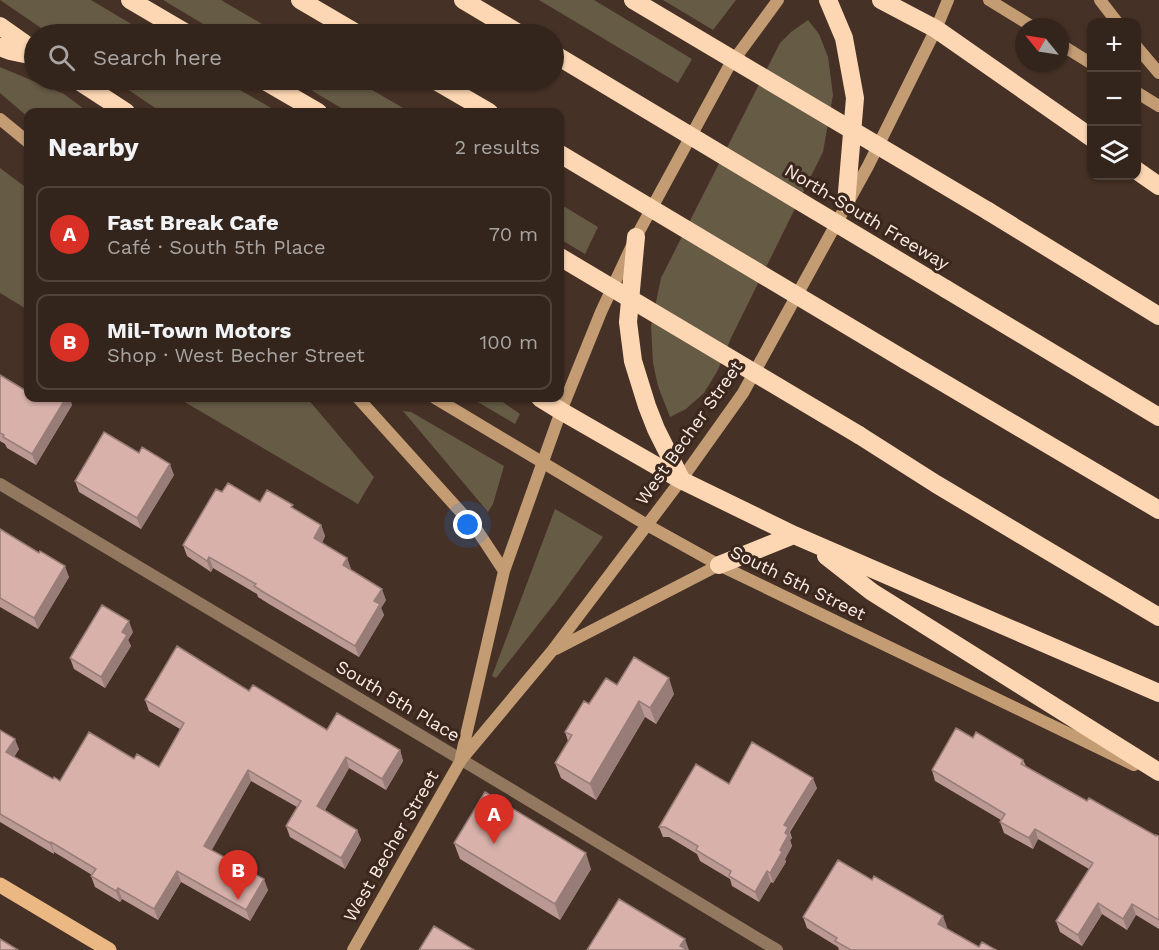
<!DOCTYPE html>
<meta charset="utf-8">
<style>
body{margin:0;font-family:"Work Sans",sans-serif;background:#3c2d25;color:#f1f3f6}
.controls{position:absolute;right:18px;top:18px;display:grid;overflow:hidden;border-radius:12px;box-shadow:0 2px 4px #0004}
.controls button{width:54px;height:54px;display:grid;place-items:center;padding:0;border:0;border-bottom:2px solid #4e423b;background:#34251c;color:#f1f3f6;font:30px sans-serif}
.compass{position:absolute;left:1015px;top:18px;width:54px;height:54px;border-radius:50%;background:#34251c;box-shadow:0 2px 4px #0004;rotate:300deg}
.you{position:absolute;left:468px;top:525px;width:21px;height:21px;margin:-15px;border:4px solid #fff;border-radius:50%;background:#1a73e8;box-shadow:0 0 0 9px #1a73e833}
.badge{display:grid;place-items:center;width:39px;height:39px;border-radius:50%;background:#d93025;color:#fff;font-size:20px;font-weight:700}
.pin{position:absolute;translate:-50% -50px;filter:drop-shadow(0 2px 3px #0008)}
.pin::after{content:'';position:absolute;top:32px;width:21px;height:18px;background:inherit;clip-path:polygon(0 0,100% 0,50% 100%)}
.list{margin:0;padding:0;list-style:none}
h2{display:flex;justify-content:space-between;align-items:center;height:78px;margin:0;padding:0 24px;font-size:26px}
h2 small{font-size:20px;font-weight:400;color:#a9a5a3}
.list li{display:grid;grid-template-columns:39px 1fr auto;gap:18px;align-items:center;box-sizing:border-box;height:96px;margin:0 12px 12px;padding:0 12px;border:2px solid #4e423b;border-radius:12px}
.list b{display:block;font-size:22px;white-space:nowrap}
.list p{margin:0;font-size:20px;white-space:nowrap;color:#a9a5a3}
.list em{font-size:20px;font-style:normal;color:#a9a5a3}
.icon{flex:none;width:33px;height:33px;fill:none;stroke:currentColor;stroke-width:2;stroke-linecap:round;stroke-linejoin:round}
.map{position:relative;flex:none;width:1159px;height:950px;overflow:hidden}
.search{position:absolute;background:#34251c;box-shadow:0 2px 4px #0004;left:24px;top:24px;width:540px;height:66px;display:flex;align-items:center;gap:15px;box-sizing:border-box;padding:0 21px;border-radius:33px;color:#a9a5a3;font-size:22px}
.panel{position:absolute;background:#34251c;box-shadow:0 2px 4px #0004;left:24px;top:108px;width:540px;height:294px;border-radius:12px}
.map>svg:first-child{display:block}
.green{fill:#665b45}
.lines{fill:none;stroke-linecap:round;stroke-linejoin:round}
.street{stroke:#91785f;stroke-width:12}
.secondary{stroke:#c49c74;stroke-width:12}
.primary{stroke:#ebb884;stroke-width:15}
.highway{stroke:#fdd7b3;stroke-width:18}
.highway-bridge{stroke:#fdd7b3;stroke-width:18}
.wall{fill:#ba9893}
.shaded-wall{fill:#977c78}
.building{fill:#d8b1ab;stroke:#977c78;stroke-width:1.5}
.labels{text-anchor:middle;stroke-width:6;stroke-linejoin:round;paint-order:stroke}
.street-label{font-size:18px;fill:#faece5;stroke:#3c271c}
</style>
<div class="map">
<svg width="1159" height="950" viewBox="0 0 1159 950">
<rect width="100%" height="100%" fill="#463126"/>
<path class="green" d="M0 0H91L148 34H50Z
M163 0H221L279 34H220Z
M539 0H594L692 59 678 83Z
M663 0H736L713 30Z
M808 20 819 34 828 57 833 95 823 152 731 338 718 370 704 393 686 409 670 417 658 386 653 363 651 326 661 278 780 43 791 32Z
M0 67 64 94 88 112H28V117L0 93Z
M114 80H223L278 112H161Z
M294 80H355L410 112H348Z
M0 168 28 189V310L0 293Z
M560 204 598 227 585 254 560 239Z
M178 398H307L374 477 358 504Z
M471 398H497L520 414 515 424Z
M403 411 411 412 504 466 493 504 488 512Z
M555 509 603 537 555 603 496 678 492 676Z"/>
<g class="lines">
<path class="street" d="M0 484 502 784 777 950"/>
<path class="secondary" d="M989 0 1033 27
M1100 0 1117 22
M1060 44 1092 64
M1136 46 1159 73
M1136 92 1159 106
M0 119 28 142
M358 398 477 530 504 571
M435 398 647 525 719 565 1134 765
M556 649 719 565
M461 757 504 571 561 411 601 312 636 237 728 68 778 0
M353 950 461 760 552 651 681 480 743 393 868 166 936 29 948 0"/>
<path class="primary" d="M0 885 109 950"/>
<path class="highway" d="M130 0 188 34
M300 0 358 34
M463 0 520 34
M828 0 844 38 855 98 846 204
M881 0 936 29 1092 138
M0 26 34 50
M0 47 10 51 34 56
M77 80 126 112
M263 80 318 112
M434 80 489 112
M1136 170 1159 186
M988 211 1159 316
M636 237 628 322 633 361 647 406 656 429 681 479
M946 289 1159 417
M905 360 1159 510
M540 398 561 411 681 480 794 535 1159 693
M859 435 936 484 1159 617
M826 556 872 592 1159 772
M719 565 794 535"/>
<path class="highway-bridge" d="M633 0 988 211
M554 54 946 289
M560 154 905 360
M560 257 859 435"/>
</g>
<path class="wall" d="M0 375 28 392 72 405 36 465 7 448 5 444 0 441Z
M139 453 174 475 141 529 79 492 75 481Z
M222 492 260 502 294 509 321 525 325 536 322 543 347 558 351 570 386 600 381 608 384 615 359 657 269 604 258 597 257 594 213 568 211 572 187 556 183 545Z
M0 529 69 577 38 629 0 607Z
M133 632 128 640 131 646 105 688 74 669 70 658Z
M617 685 674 694 656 724 645 717 596 800 561 778 555 763 568 741 565 732Z
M249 691 327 730 400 750 403 761 386 790 349 768 325 810 357 830 361 840 345 869 290 837 286 826 297 807 251 781 211 850 268 890 250 921 181 882 158 920 122 899 120 902 95 887 91 876 92 875 54 852V854L0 822V730L19 749 14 757 53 779 60 781 134 759 159 767 180 729 149 711 145 700Z
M1023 760 1026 766 1087 801 1156 836H1159V929L1136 915 1127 930 1102 914 1082 946 1060 932 1056 921 1089 869 1038 839 1033 849 1004 833 1000 822 1001 820 935 781 932 770Z
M729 784 817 788 790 832 792 838 790 840 792 846 785 859 786 862 773 883 771 882 759 902 732 886 730 879 700 861 697 854 669 837H663L659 827Z
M454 843 591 869 560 920 460 859Z
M803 917 947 927 946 928 979 947 996 950H839L838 947 807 928Z"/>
<path class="shaded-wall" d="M66 398H70L72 405 36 465 32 454Z
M170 464 174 475 141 529 137 518Z
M321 525 325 536 318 549 314 538Z
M209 557 213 568 211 572 207 561Z
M347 558 351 569 347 576 343 565Z
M65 566 69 577 38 629 34 618Z
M382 589 386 600 381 608 384 615 359 657 355 646 374 601Z
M129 621 133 632 128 640 131 646 105 688 101 677 122 632Z
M669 678 674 694 656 724 650 708Z
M639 701 645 717 596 800 590 784Z
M15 739 19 749 10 763 6 752Z
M400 750 403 761 386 790 382 779Z
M346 757 349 768 321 817 317 806Z
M248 770 251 781 208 857 204 846Z
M813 778 817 788 789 832 792 838 790 840 792 846 785 859 786 862 773 883 770 873 780 850 785 833 784 825Z
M1035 829 1038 839 1033 849 1029 838Z
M357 830 361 840 345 869 341 858Z
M51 842 54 852V854L50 843Z
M586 853 591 869 560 920 555 904Z
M177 871 181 882 158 920 154 909Z
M767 871 771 882 759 902 755 892Z
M264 879 268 890 250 921 246 910Z
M118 888 122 899 120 902 116 891Z
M1098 903 1102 914 1082 946 1078 935Z
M1132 904 1136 915 1127 930 1123 919Z
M943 916 947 927 942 935 938 924Z
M685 939 689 950H688L680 946Z"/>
<path class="building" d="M0 375 28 392V398H66L32 454 3 437 4 435 0 433Z
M104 432 139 453 142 447 170 464 137 518 75 481Z
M228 483 260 502 267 490 293 505 291 507 321 525 314 538 347 558 343 565 382 589 374 601 380 604 355 646 265 593 254 586 256 584 209 557 207 561 183 545 216 489 222 492Z
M0 529 39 553 40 551 65 566 34 618 0 598Z
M102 605 129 621 122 632 127 635 101 677 70 658Z
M177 646 249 691 253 685 327 730 337 713 400 750 382 779 346 757 317 806 357 830 341 858 286 826 301 801 248 770 204 846 264 879 246 910 177 871 154 909 118 888 116 891 91 876 96 869 51 842 50 843 0 814V730L15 739 6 752 53 779 54 777 60 781 89 732 134 759 137 754 159 767 184 723 145 700Z
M634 657 669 678 650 708 639 701 590 784 555 763 572 735 565 732 584 701 589 704 606 678 617 685Z
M956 728 973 738 976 732 1023 760 1021 764 1087 801 1089 798 1156 836V835L1159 836V920L1132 904 1123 919 1098 903 1078 935 1056 921 1093 863 1035 829 1029 838 1000 822 1005 814 932 770Z
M752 742 813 778 784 825 788 827 785 833 788 835 780 850 782 852 770 873 767 871 755 892 729 876 731 871 696 850 698 846 665 827H659L696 764 729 784Z
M485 792 586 853 555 904 454 843Z
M838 860 872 880 874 876 943 916 938 924 979 947 982 942 996 950H851L835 941 837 938 803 917Z
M619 899 685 939 680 946 688 950H587Z
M434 926 474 950H419Z
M0 939 18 950H0Z"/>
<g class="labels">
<g class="street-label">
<text transform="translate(867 217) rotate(31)" y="6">North-South Freeway</text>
<text transform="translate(689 433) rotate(-55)" y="6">West Becher Street</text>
<text transform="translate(798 583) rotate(26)" y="6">South 5th Street</text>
<text transform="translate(398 701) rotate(31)" y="6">South 5th Place</text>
<text transform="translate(391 846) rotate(-60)" y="6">West Becher Street</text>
</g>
</g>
</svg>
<div class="controls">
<button>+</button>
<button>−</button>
<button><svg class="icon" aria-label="layers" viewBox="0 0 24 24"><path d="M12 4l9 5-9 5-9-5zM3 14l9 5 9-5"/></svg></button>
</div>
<svg class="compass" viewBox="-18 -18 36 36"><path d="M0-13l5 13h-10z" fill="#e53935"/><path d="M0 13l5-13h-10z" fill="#a9a5a3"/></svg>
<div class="you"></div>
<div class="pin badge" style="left:494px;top:844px">A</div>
<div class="pin badge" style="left:238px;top:900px">B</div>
<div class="search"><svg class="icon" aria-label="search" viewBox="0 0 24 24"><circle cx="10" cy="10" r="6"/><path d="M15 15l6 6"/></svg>Search here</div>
<section class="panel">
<h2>Nearby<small>2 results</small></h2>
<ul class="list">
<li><span class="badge">A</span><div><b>Fast Break Cafe</b><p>Café · South 5th Place</p></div><em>70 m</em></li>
<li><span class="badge">B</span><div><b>Mil-Town Motors</b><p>Shop · West Becher Street</p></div><em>100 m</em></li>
</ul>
</section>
</div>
